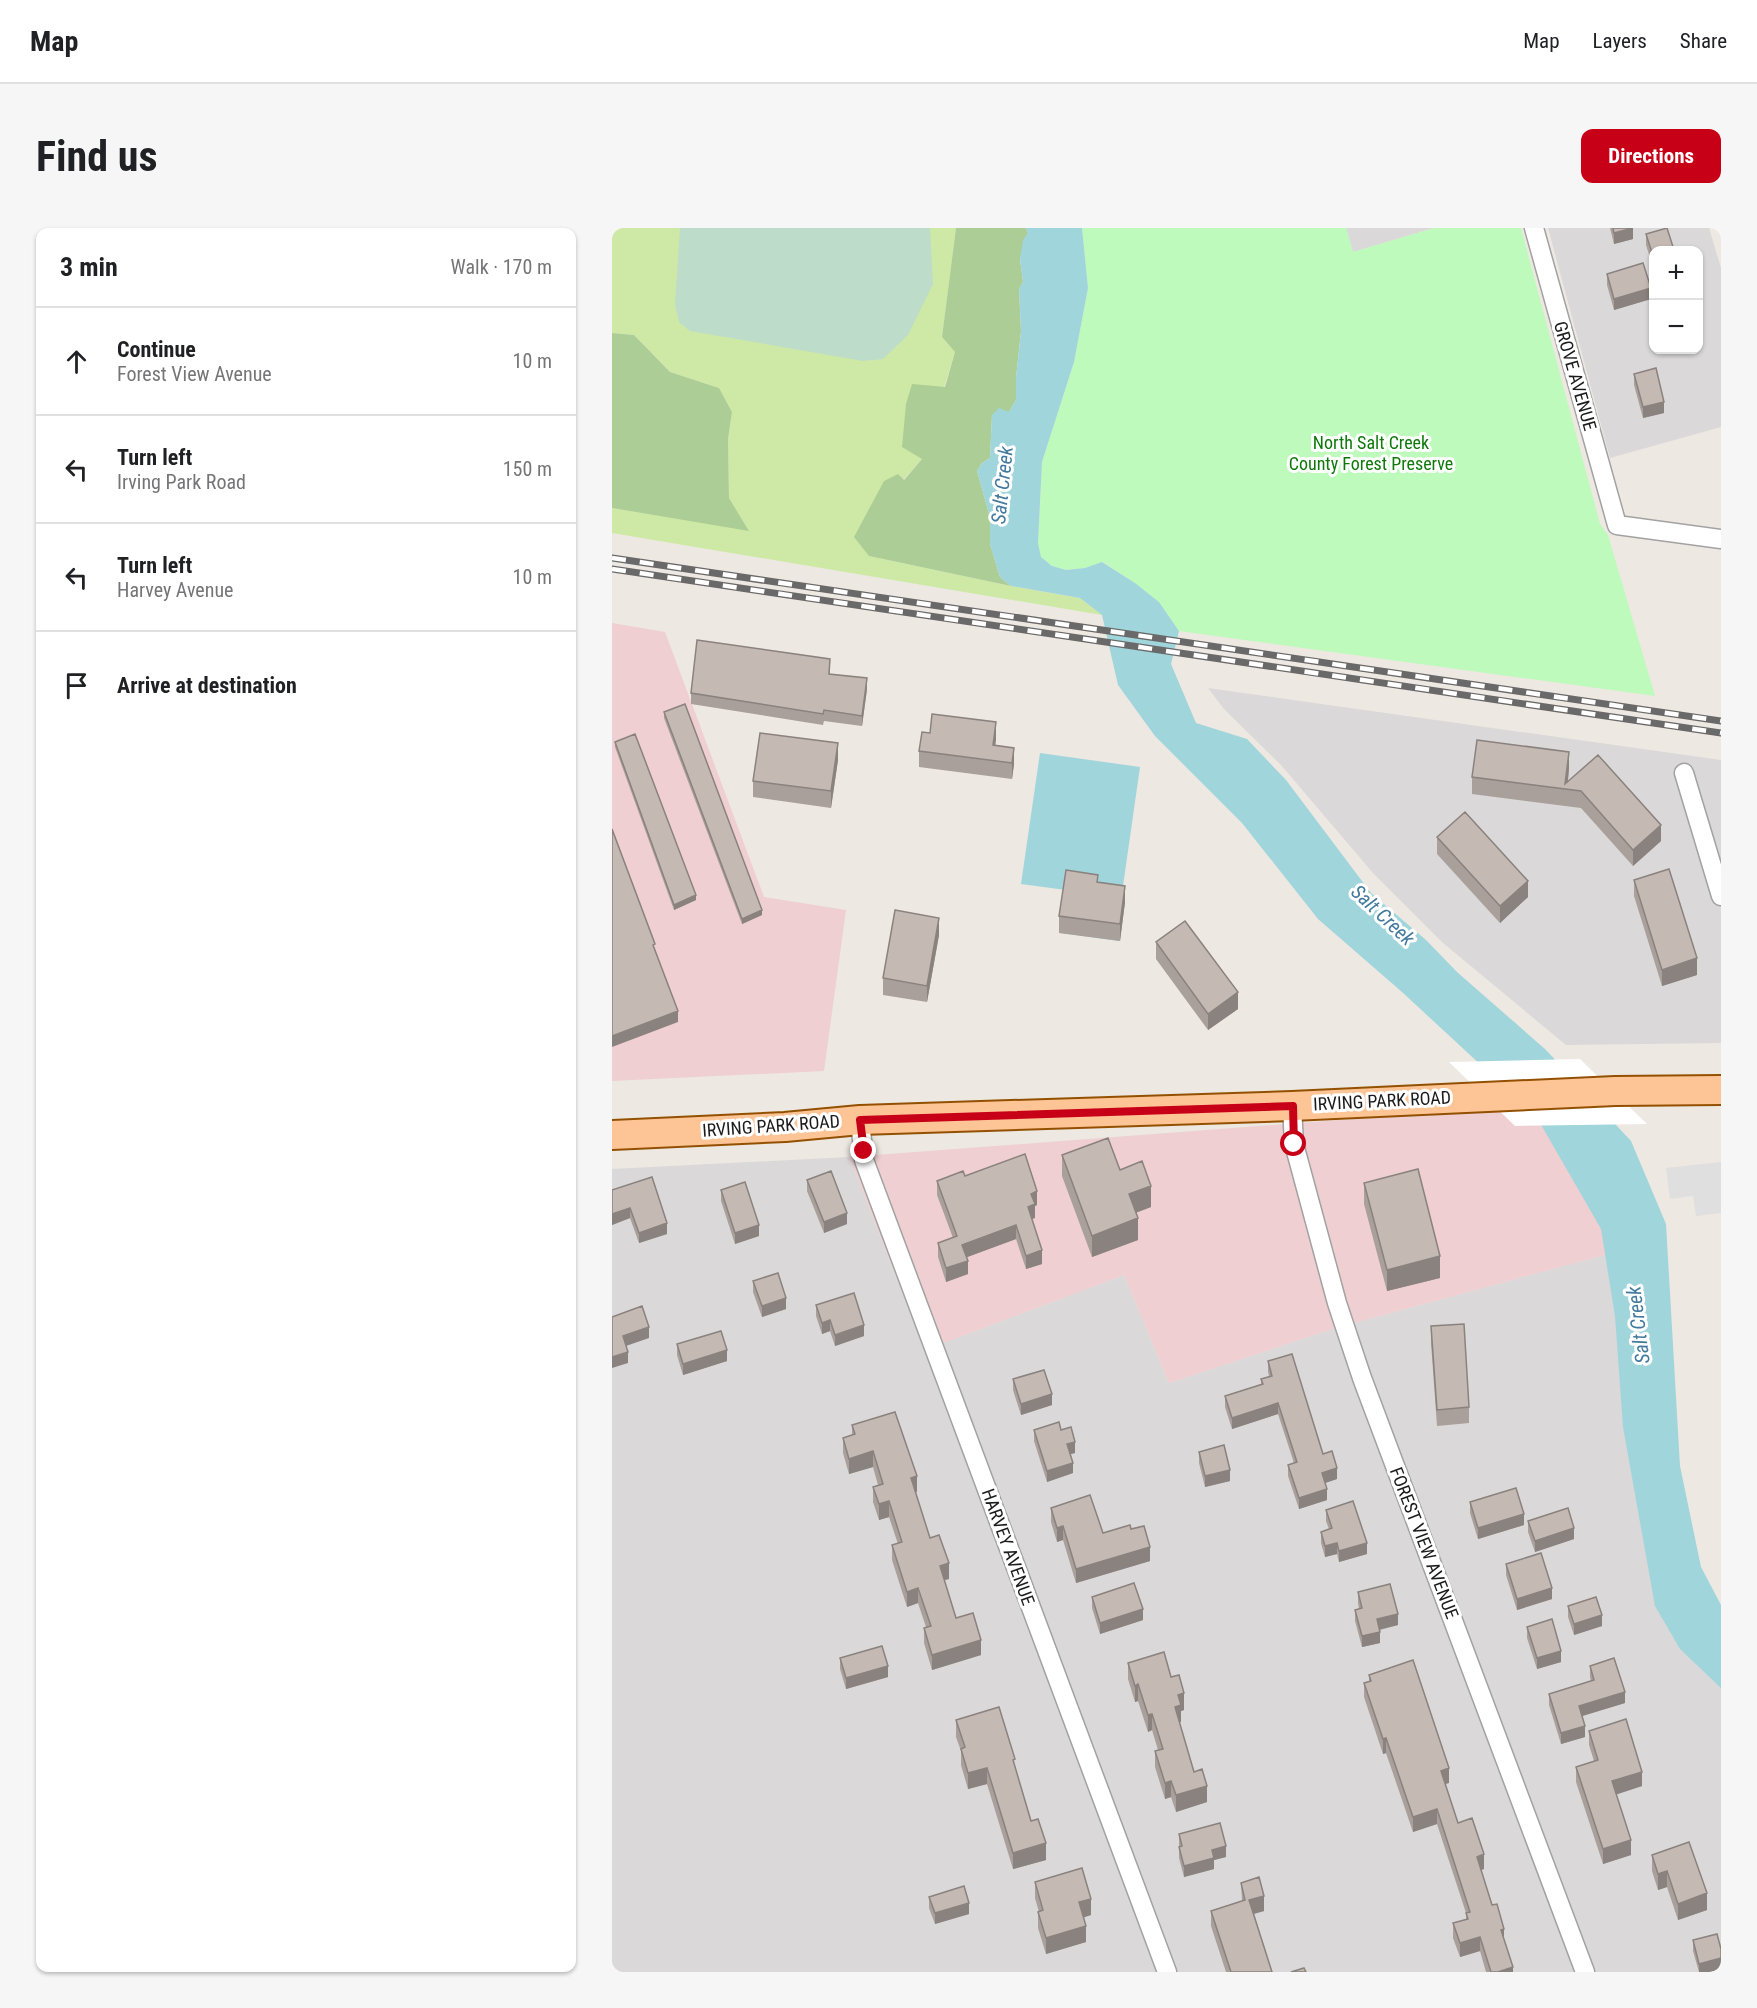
<!DOCTYPE html>
<meta charset="utf-8">
<style>
body{margin:0;font-family:"Roboto Condensed",sans-serif;background:#f6f6f6;color:#202124}
.controls{position:absolute;right:18px;top:18px;display:grid;overflow:hidden;border-radius:12px;box-shadow:0 2px 4px #0004}
.controls button{width:54px;height:54px;display:grid;place-items:center;padding:0;border:0;border-bottom:2px solid #e0e0e0;background:#fff;color:#202124;font:30px sans-serif}
.stop{position:absolute;width:18px;height:18px;margin:-14px;border:4px solid #c70017;border-radius:50%;background:#fff}
.stop.end{background:#c70017;border-color:#fff;box-shadow:0 2px 6px #0008}
.list{margin:0;padding:0;list-style:none}
h2{display:flex;justify-content:space-between;align-items:center;height:78px;margin:0;padding:0 24px;font-size:26px}
h2 small{font-size:20px;font-weight:400;color:#757577}
.list li{display:grid;grid-template-columns:39px 1fr auto;gap:18px;align-items:center;box-sizing:border-box;height:108px;padding:0 24px;border-top:2px solid #e0e0e0}
.list b{display:block;font-size:22px;white-space:nowrap}
.list p{margin:0;font-size:20px;white-space:nowrap;color:#757577}
.list em{font-size:20px;font-style:normal;color:#757577}
.icon{flex:none;width:33px;height:33px;fill:none;stroke:currentColor;stroke-width:2;stroke-linecap:round;stroke-linejoin:round}
.map{position:relative;flex:none;width:1109px;height:1744px;overflow:hidden;border-radius:12px}
header{display:flex;align-items:center;gap:36px;box-sizing:border-box;height:84px;padding:0 30px;background:#fff;border-bottom:2px solid #e0e0e0}
header strong{font-size:28px}
nav{display:flex;gap:33px;margin-inline-start:auto;font-size:21px}
.intro{display:flex;align-items:center;justify-content:space-between;box-sizing:border-box;height:144px;padding:0 36px}
h1{margin:0;font-size:42px}
.button{padding:15px 27px;border-radius:12px;background:#c70017;color:#fff;font-size:21px;font-weight:700}
main{display:flex;gap:36px;padding:0 36px}
aside{flex:1;background:#fff;border-radius:12px;box-shadow:0 2px 4px #0004}
.map>svg:first-child{display:block}
.residential{fill:#dad8d8;fill-rule:evenodd}
.commercial{fill:#efcfd1}
.grass{fill:#cee9a5}
.forest{fill:#accd95}
.wetland{fill:#bddcca}
.park{fill:#befabb}
.parking{fill:#dfdfdf}
.water{fill:#a0d5dc}
.pier{fill:#fff}
.lines{fill:none;stroke-linecap:round;stroke-linejoin:round}
.street-casing{stroke:#a2a2a2;stroke-width:21}
.primary-casing{stroke:#935100;stroke-width:32}
.street{stroke:#fff;stroke-width:18}
.primary{stroke:#fdc496;stroke-width:28}
.rail-casing{stroke:#696969;stroke-width:7}
.rail{stroke:#fff;stroke-width:4.5;stroke-dasharray:14;stroke-linecap:butt}
.wall{fill:#a99f9b}
.shaded-wall{fill:#8a827e}
.building{fill:#c5b9b4;stroke:#8a827e;stroke-width:1.5}
.route{stroke:#c70017;stroke-width:8}
.labels{text-anchor:middle;stroke-width:6;stroke-linejoin:round;paint-order:stroke}
.street-label{font-size:18px;fill:#1b1b1b;stroke:#fff}
.park-label{font-size:18px;fill:#0e790a;stroke:#fff}
.water-label{font-size:20px;font-style:italic;fill:#42799c;stroke:#fff}
</style>
<header>
<strong>Map</strong>
<nav><a>Map</a><a>Layers</a><a>Share</a></nav>
</header>
<div class="intro"><h1>Find us</h1><a class="button">Directions</a></div>
<main>
<aside>
<h2>3 min<small>Walk · 170 m</small></h2>
<ul class="list">
<li><svg class="icon" aria-label="ahead" viewBox="0 0 24 24"><path d="M12 20V5M6 11l6-6 6 6"/></svg><div><b>Continue</b><p>Forest View Avenue</p></div><em>10 m</em></li>
<li><svg class="icon" aria-label="left" viewBox="0 0 24 24"><path d="M17 20v-9H6M10 6l-5 5 5 5"/></svg><div><b>Turn left</b><p>Irving Park Road</p></div><em>150 m</em></li>
<li><svg class="icon" aria-label="left" viewBox="0 0 24 24"><path d="M17 20v-9H6M10 6l-5 5 5 5"/></svg><div><b>Turn left</b><p>Harvey Avenue</p></div><em>10 m</em></li>
<li><svg class="icon" aria-label="arrive" viewBox="0 0 24 24"><path d="M6 21V4h12l-3 4 3 4H6"/></svg><div><b>Arrive at destination</b></div></li>
</ul>
</aside>
<div class="map">
<svg width="1109" height="1744" viewBox="0 0 1109 1744">
<rect width="100%" height="100%" fill="#ede8e1"/>
<path class="residential" d="M734 0H822L741 24Z
M936 0H1097L1109 40V199L998 230ZM1042 22H1086V122H1042Z
M596 460 1109 532V815L954 817 831 715 761 645 669 537 612 481Z
M237 929 313 1122 512 1047 557 1155 720 1101 1018 1020 1037 1192 1109 1399V1744H0V941Z"/>
<path class="commercial" d="M0 395 53 404 152 669 234 682 212 843 0 853Z
M925 877 1018 1020 720 1101 557 1155 512 1047 313 1122 237 929Z"/>
<path class="grass" d="M0 0H344L330 109 343 124 310 231 291 252 257 328 399 358 468 370 490 387 0 305V280L136 302 117 270 116 211 120 184 107 160 58 144 22 107 0 105Z"/>
<path class="forest" d="M344 0H414L416 5 408 31 411 54 407 61 409 103 404 150V172L397 184 380 187 378 230 370 235 365 243 378 289V316L388 349 399 358 257 328 242 309 272 253 286 246 292 252 310 231 290 219 294 176 300 156 333 159 343 124 330 109Z
M0 105 22 107 58 144 107 160 120 184 116 211 117 270 137 303 0 280Z"/>
<path class="wetland" d="M68 0H318L321 56 296 107 271 131 251 133 78 103 67 94 63 76Z"/>
<path class="park" d="M470 0H734L741 24 822 0H909L988 296 996 307 1043 468 567 403 547 374 523 355 491 334 473 340 454 342 440 338 429 329 426 316 430 234 462 134 476 60Z"/>
<path class="parking" d="M1109 934V985L1084 988 1081 968 1058 971 1054 940Z"/>
<path class="water" d="M414 0H470L476 60 462 134 430 234 426 315 429 329 440 338 454 342 473 340 490 334 523 355 547 374 567 403 559 436 584 495 635 511 674 552 759 665 814 712 845 744 933 821 1019 913 1054 996 1068 1238 1089 1339 1109 1377V1460L1068 1421 1043 1378 1011 1199 1003 1088 989 1001 924 888 790 764 706 691 630 595 543 508 506 457 490 387 468 370 399 358 388 349 378 316V289L365 243 370 235 378 230 380 187 387 180 397 184 404 172V150L409 103 407 61 411 54 408 31 411 12 416 5Z
M428 525 528 539 509 672 513 673 507 713 448 705 454 662 409 656Z"/>
<path class="pier" d="M968 831 1035 896 903 898 837 834Z"/>
<g class="lines">
<defs>
<path id="street" d="M922 0 1005 297 1109 311
M1072 545 1109 668
M680 878 682 916 725 1075 750 1150 973 1744
M248 892 252 932 555 1744"/>
<path id="primary" d="M0 907 173 899 248 892 680 878 1003 863 1109 862"/>
</defs>
<use href="#street" class="street-casing"/>
<use href="#primary" class="primary-casing"/>
<use href="#street" class="street"/>
<use href="#primary" class="primary"/>
<defs>
<path id="rail" d="M0 330 1109 493
M0 341 1109 505"/>
</defs>
<use href="#rail" class="rail-casing"/>
<use href="#rail" class="rail"/>
</g>
<path class="wall" d="M998 0H1021V11L1002 16Z
M1034 6 1062 22H1041V39L1034 17Z
M995 46 1039 71 1002 82 995 57Z
M1022 146 1052 185 1031 190 1022 157Z
M218 442V446L255 461 250 498 212 493 211 497 79 476V465Z
M52 484 150 687 130 696 52 490Z
M318 505 384 511 383 518 402 536 400 551 307 539V523Z
M3 514 84 672 62 682 3 519Z
M226 532 219 580 141 569V553Z
M957 540 956 554 1049 613 1021 638 969 580 860 566V549Z
M825 609 916 669 888 695 825 626Z
M1022 652 1085 747 1050 758 1022 668Z
M486 654 513 674 508 713 447 705V688Z
M327 707 315 774 271 767V750Z
M544 714 626 781 596 802 544 731Z
M450 927 508 942 539 979 524 985 526 1012 480 1029 450 948Z
M353 948 425 977 423 978V990L420 991 430 1036 414 1041 404 1011 355 1029 356 1046 334 1054 326 1029V1015L341 1010 325 967V953Z
M195 952 235 996 212 1005 195 963Z
M752 955 828 1050 775 1063 752 976Z
M0 961V962L55 1006 27 1015 18 990 0 997Z
M109 962 147 1008 123 1016 109 973Z
M141 1053 174 1081 150 1089 141 1064Z
M204 1077 252 1108 223 1118 218 1103 210 1106 204 1088Z
M819 1098 857 1179V1195L825 1198 819 1115Z
M65 1116 115 1133 71 1147 65 1127Z
M656 1133 725 1251 713 1255 715 1272 687 1281 676 1248V1237L682 1235 666 1186 620 1201 613 1179V1168L649 1156V1151L657 1148 656 1144Z
M401 1151 440 1177 409 1187 401 1162Z
M240 1197 305 1264H303L318 1310 337 1351 332 1352 344 1390 369 1427 320 1442 312 1415V1400L314 1399 306 1375 295 1379 280 1332V1317L286 1316 277 1289 267 1292 261 1274V1259L266 1257 261 1239 237 1246 231 1225V1210L240 1207Z
M422 1202H449L463 1225 458 1226 461 1245 435 1254 422 1213Z
M587 1224 618 1253 593 1259 587 1235Z
M858 1274 912 1297 866 1311 858 1285Z
M439 1280 491 1305 519 1301 538 1333 464 1355 451 1312 445 1314 439 1294Z
M714 1282 755 1326 727 1334 725 1326 713 1329 709 1315V1304L717 1301 714 1293Z
M916 1293 962 1311 923 1324 916 1304Z
M894 1336 940 1371 905 1382 894 1347Z
M746 1364 786 1397 768 1402V1415L750 1419 743 1393V1382L747 1381 746 1375Z
M480 1369 531 1392 488 1406 480 1380Z
M956 1378 990 1398 962 1407 956 1389Z
M915 1399 949 1434 925 1441 915 1410Z
M228 1430 276 1449 234 1461 228 1441Z
M516 1435 559 1449 572 1482 569 1483V1494H567L582 1544 595 1574 564 1584 559 1569 553 1571 543 1539V1523L546 1522 540 1502 536 1504 526 1473 523 1474 516 1451Z
M978 1438 1013 1475 970 1488 973 1509 949 1516 937 1477V1466L979 1453 978 1449Z
M757 1447 837 1555 833 1556 846 1595 872 1641 869 1642 892 1712 901 1744H874L868 1723 848 1729 841 1710V1695L854 1691V1685L825 1596 801 1604 774 1525 771 1526 752 1469V1455L757 1453Z
M344 1492 403 1539 419 1593 434 1632 401 1641 375 1556 356 1561 349 1537V1523L344 1509Z
M977 1503 1030 1558 1004 1566 1019 1627 991 1636 964 1554V1539L982 1533 977 1517Z
M567 1606 614 1629 602 1632V1641L572 1649 567 1630Z
M1040 1627 1095 1682 1066 1692 1055 1659 1046 1662 1040 1643Z
M423 1654 479 1687 471 1689 474 1714 434 1726 426 1700V1684H427L423 1670Z
M629 1655 652 1683 642 1686 660 1744H614L599 1698V1683L630 1673Z
M317 1669 357 1686 323 1696 317 1680Z
M1081 1712 1109 1741 1097 1744H1087L1081 1723Z"/>
<path class="shaded-wall" d="M1021 0V11L1002 16V5Z
M1039 60V71L1002 82V71Z
M1052 174V185L1031 190V179Z
M255 450V461L250 498V488Z
M384 494V511L381 534V517Z
M226 515V532L219 580V563Z
M402 520V536L400 551V535Z
M957 524V540L955 561 953 556Z
M1049 597V613L1021 638V622Z
M916 653V669L888 695V678Z
M513 658V674L508 713V696Z
M84 667V672L62 682V677Z
M150 682V687L130 696V691Z
M327 690V707L315 774V758Z
M1085 730V747L1050 758V742Z
M626 764V781L596 802V786Z
M66 783V794L0 819V808Z
M539 958V979L517 987V966Z
M425 963V977L423 978V990L416 992V979L419 966Z
M18 980V990L0 997V986Z
M235 985V996L212 1005V994Z
M526 990V1012L480 1029V1008Z
M55 995V1006L27 1015V1005Z
M147 997V1008L123 1016V1005Z
M404 997V1011L350 1031V1017Z
M430 1022V1036L414 1041V1028Z
M828 1028V1050L775 1063V1042Z
M356 1033V1046L334 1054V1040Z
M174 1070V1081L150 1089V1078Z
M218 1092V1103L210 1106V1095Z
M252 1097V1108L223 1118V1107Z
M37 1099V1110L11 1119V1108Z
M115 1122V1133L71 1147V1136Z
M16 1124V1135L0 1140V1129Z
M440 1166V1177L409 1187V1176Z
M666 1175V1186L620 1201V1190Z
M463 1214V1225L455 1227V1216Z
M261 1223V1239L237 1246V1231Z
M461 1235V1245L435 1254V1243Z
M725 1240V1251L710 1256V1245Z
M618 1242V1253L593 1259V1248Z
M305 1248V1264L299 1265V1250Z
M715 1261V1272L687 1281V1270Z
M277 1273V1289L267 1292V1276Z
M912 1286V1297L866 1311V1300Z
M451 1298V1312L445 1314V1300Z
M962 1300V1311L923 1324V1313Z
M725 1315V1326L713 1329V1318Z
M755 1315V1326L727 1334V1323Z
M538 1319V1333L464 1355V1341Z
M337 1335V1351L328 1353V1338Z
M306 1360V1375L295 1379V1364Z
M940 1360V1371L905 1382V1371Z
M531 1381V1392L488 1406V1395Z
M786 1386V1397L765 1402V1391Z
M990 1387V1398L962 1407V1396Z
M768 1404V1415L750 1419V1408Z
M369 1412V1427L320 1442V1427Z
M949 1423V1434L925 1441V1430Z
M276 1438V1449L234 1461V1450Z
M526 1456V1473L523 1474V1458Z
M1013 1464V1475L967 1489V1478Z
M572 1465V1482L569 1483V1494L563 1495V1479L566 1467Z
M540 1486V1502L536 1504V1487Z
M973 1498V1509L949 1516V1505Z
M774 1510V1525L771 1526V1511Z
M375 1540V1556L356 1561V1545Z
M837 1540V1555L829 1557V1543Z
M1030 1544V1558L1000 1568V1553Z
M559 1553V1569L553 1571V1555Z
M595 1558V1574L564 1584V1567Z
M825 1581V1596L801 1604V1589Z
M1019 1612V1627L991 1636V1621Z
M434 1615V1632L401 1641V1625Z
M614 1618V1629L602 1632V1641L572 1649V1638L600 1622Z
M872 1626V1641L865 1643V1629Z
M1055 1643V1659L1046 1662V1646Z
M1095 1665V1682L1066 1692V1676Z
M652 1668V1683L637 1687V1672Z
M479 1671V1687L467 1691V1674Z
M357 1675V1686L323 1696V1685Z
M474 1698V1714L434 1726V1710Z
M892 1701V1715L889 1702Z
M868 1709V1723L848 1729V1715Z
M1109 1730V1741L1097 1744H1087V1736Z
M901 1739V1744H886Z"/>
<path class="building" d="M1001 0H1021L1002 5Z
M1055 0 1062 22H1041V28L1034 6Z
M1031 35 1039 60 1002 71 995 46Z
M1044 140 1052 174 1031 179 1022 146Z
M85 412 218 431 217 446 255 450 250 488 212 482 211 486 79 465Z
M73 476 150 682 130 691 52 484Z
M320 486 384 494 381 517 402 520 400 535 307 523 310 504 318 505Z
M148 505 226 515 219 563 141 553Z
M23 506 84 667 62 677 3 514Z
M865 512 957 524 953 556 986 527 1049 597 1021 622 969 563 860 549Z
M853 584 916 653 888 678 825 609Z
M0 601 43 716 41 717 66 783 0 808Z
M1057 641 1085 730 1050 742 1022 652Z
M454 642 486 647 485 654 513 658 508 696 447 688Z
M283 682 327 690 315 758 271 750Z
M573 693 626 764 596 786 544 714Z
M496 910 508 942 530 933 539 958 517 966 526 990 480 1008 450 927Z
M413 926 425 963 419 966 423 976 416 979 430 1022 414 1028 404 997 350 1017 356 1033 334 1040 326 1015 345 1008 325 953 351 943 353 948Z
M806 941 828 1028 775 1042 752 955Z
M219 943 235 985 212 994 195 952Z
M40 949 55 995 27 1005 18 980 0 986V961V962Z
M133 954 147 997 123 1005 109 962Z
M166 1045 174 1070 150 1078 141 1053Z
M242 1065 252 1097 223 1107 218 1092 210 1095 204 1077Z
M30 1078 37 1099 11 1108 16 1124 0 1129V1089Z
M852 1096 857 1179 825 1182 819 1098Z
M109 1103 115 1122 71 1136 65 1116Z
M680 1126 711 1226 720 1223 725 1240 710 1245 715 1261 687 1270 676 1237 685 1234 666 1175 620 1190 613 1168 651 1156 649 1151 660 1148 656 1133Z
M432 1142 440 1166 409 1176 401 1151Z
M283 1184 305 1248 299 1250 318 1310 327 1307 337 1335 328 1338 344 1390 361 1385 369 1412 320 1427 312 1400 319 1398 306 1360 295 1364 280 1317 290 1314 277 1273 267 1276 261 1259 271 1256 261 1223 237 1231 231 1210 243 1206 240 1197Z
M447 1194 449 1202 459 1199 463 1214 455 1216 461 1235 435 1243 422 1202Z
M612 1217 618 1242 593 1248 587 1224Z
M904 1260 912 1286 866 1300 858 1274Z
M478 1267 491 1305 518 1297 519 1301 532 1298 538 1319 464 1341 451 1298 445 1300 439 1280Z
M741 1273 755 1315 727 1323 725 1315 713 1318 709 1304 720 1300 714 1282Z
M956 1280 962 1300 923 1313 916 1293Z
M929 1325 940 1360 905 1371 894 1336Z
M522 1355 531 1381 488 1395 480 1369Z
M778 1356 786 1386 765 1391 768 1404 750 1408 743 1382 750 1380 746 1364Z
M984 1369 990 1387 962 1396 956 1378Z
M940 1391 949 1423 925 1430 915 1399Z
M270 1418 276 1438 234 1450 228 1430Z
M552 1424 559 1449 567 1447 572 1465 566 1467 569 1477 563 1479 582 1544 590 1541 595 1558 564 1567 559 1553 553 1555 543 1523 551 1521 540 1486 536 1487 526 1456 523 1458 516 1435Z
M1002 1430 1013 1464 967 1478 973 1498 949 1505 937 1466 982 1452 978 1438Z
M801 1432 837 1540 829 1543 846 1595 860 1590 872 1626 865 1629 880 1677 885 1676 892 1701 889 1702 901 1739 886 1744H879L868 1709 848 1715 841 1695 856 1691 854 1685 858 1684 825 1581 801 1589 774 1510 771 1511 752 1455 759 1453 757 1447Z
M387 1479 403 1531 401 1532 419 1593 426 1591 434 1615 401 1625 375 1540 356 1545 349 1521 353 1519 344 1492Z
M1014 1491 1030 1544 1000 1553 1019 1612 991 1621 964 1539 986 1532 977 1503Z
M608 1595 614 1618 600 1622 602 1630 572 1638 567 1619 570 1618 567 1606Z
M1077 1614 1095 1665 1066 1676 1055 1643 1046 1646 1040 1627Z
M470 1640 479 1671 467 1674 474 1698 434 1710 426 1684 431 1682 423 1654Z
M647 1649 652 1668 637 1672 660 1744H619L599 1683 633 1672 629 1655Z
M352 1658 357 1675 323 1685 317 1669Z
M1105 1706 1109 1721V1730L1087 1736 1081 1712Z
M692 1740 694 1744H679Z"/>
<g class="lines">
<path class="route" d="M252 923 248 892 681 878 682 916"/>
</g>
<g class="labels">
<g class="street-label">
<text transform="translate(963 148) rotate(74)" y="6">GROVE AVENUE</text>
<text transform="translate(770 873) rotate(-3)" y="6">IRVING PARK ROAD</text>
<text transform="translate(159 898) rotate(-4)" y="6">IRVING PARK ROAD</text>
<text transform="translate(812 1315) rotate(69)" y="6">FOREST VIEW AVENUE</text>
<text transform="translate(396 1319) rotate(70)" y="6">HARVEY AVENUE</text>
</g>
<g class="park-label">
<text x="759" y="221">North Salt Creek<tspan x="759" dy="21">County Forest Preserve</tspan></text>
</g>
<g class="water-label">
<text transform="translate(390 257) rotate(-84)" y="7">Salt Creek</text>
<text transform="translate(771 687) rotate(43)" y="7">Salt Creek</text>
<text transform="translate(1026 1097) rotate(-97)" y="7">Salt Creek</text>
</g>
</g>
</svg>
<div class="controls">
<button>+</button>
<button>−</button>
</div>
<div class="stop" style="left:682px;top:916px"></div>
<div class="stop end" style="left:252px;top:923px"></div>
</div>
</main>
